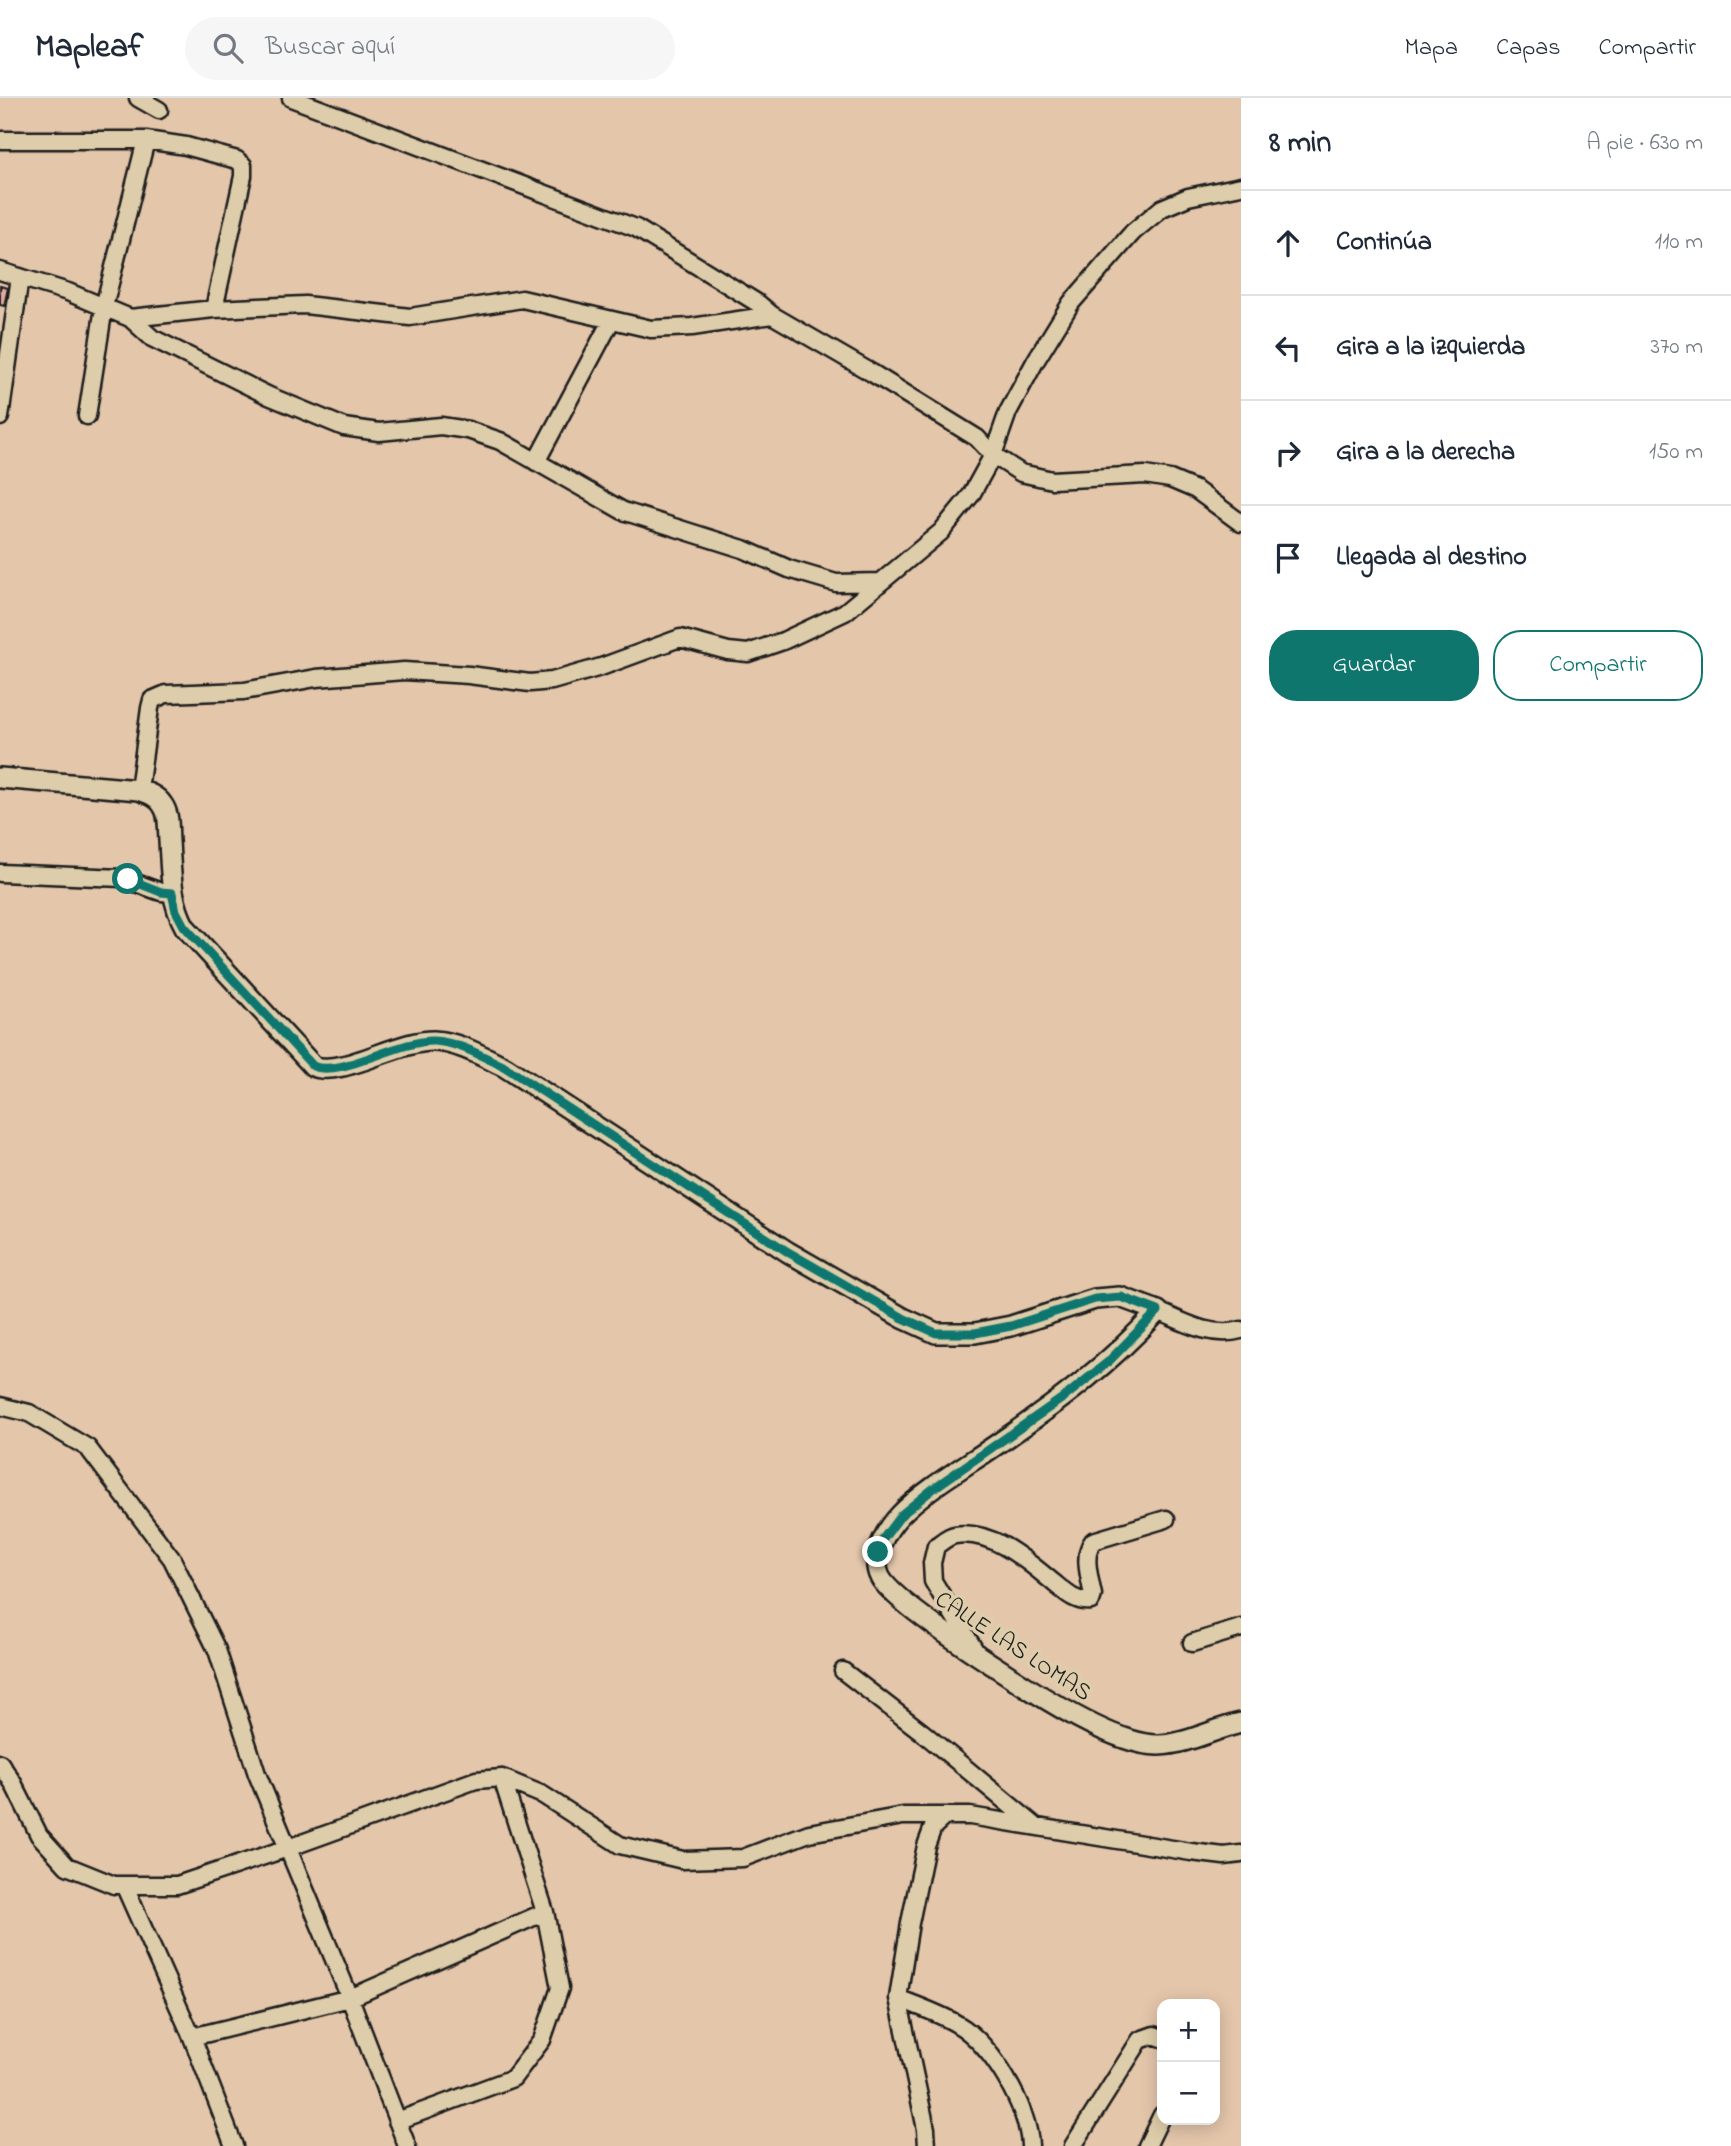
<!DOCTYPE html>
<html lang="es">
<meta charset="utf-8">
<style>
body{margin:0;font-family:"Indie Flower",sans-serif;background:#f6f6f7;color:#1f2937}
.controls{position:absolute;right:21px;bottom:21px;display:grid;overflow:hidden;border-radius:14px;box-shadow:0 4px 18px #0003}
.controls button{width:63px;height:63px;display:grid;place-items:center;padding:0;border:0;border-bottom:2px solid #e0e1e3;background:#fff;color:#1f2937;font:35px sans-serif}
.stop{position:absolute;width:21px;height:21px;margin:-16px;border:5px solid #0f766e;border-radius:50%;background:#fff}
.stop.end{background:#0f766e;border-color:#fff;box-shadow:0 2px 7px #0008}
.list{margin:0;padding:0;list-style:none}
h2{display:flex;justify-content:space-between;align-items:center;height:91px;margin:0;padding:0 28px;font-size:30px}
h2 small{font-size:23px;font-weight:400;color:#747a83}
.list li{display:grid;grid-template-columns:46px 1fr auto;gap:21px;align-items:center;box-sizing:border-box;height:105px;padding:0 28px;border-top:2px solid #e0e1e3}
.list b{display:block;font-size:26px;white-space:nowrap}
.list em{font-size:23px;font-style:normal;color:#747a83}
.actions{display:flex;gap:14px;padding:21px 28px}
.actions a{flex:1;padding:16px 0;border:2px solid #0f766e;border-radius:28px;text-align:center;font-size:24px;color:#0f766e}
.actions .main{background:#0f766e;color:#fff}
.icon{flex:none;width:38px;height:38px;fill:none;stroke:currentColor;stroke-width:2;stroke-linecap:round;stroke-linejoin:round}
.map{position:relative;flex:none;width:1241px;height:2048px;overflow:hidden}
header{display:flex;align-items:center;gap:42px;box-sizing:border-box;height:98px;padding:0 35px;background:#fff;border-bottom:2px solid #e0e1e3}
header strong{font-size:33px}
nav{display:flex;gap:38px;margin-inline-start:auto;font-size:24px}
.search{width:490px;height:63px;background:#f6f6f7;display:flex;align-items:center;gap:18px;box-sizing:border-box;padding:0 24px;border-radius:38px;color:#747a83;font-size:26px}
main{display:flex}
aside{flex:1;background:#fff}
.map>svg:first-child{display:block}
.building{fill:#e0aba0;stroke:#1c1c1c;stroke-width:2}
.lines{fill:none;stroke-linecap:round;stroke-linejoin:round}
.minor-casing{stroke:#1c1c1c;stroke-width:21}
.tertiary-casing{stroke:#1c1c1c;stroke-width:24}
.minor{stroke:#decdaa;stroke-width:16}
.tertiary{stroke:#decdaa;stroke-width:19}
.route{stroke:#0f766e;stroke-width:9}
.labels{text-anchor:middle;stroke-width:7;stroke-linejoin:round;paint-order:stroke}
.street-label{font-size:24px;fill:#1c1c1c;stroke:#decdaa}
</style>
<header>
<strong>Mapleaf</strong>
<div class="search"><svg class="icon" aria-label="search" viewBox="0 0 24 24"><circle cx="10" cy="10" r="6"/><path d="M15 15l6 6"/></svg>Buscar aquí</div>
<nav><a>Mapa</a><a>Capas</a><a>Compartir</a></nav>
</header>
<main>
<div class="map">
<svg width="1241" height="2048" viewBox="0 0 1241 2048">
<rect width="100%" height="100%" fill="#e4c6ab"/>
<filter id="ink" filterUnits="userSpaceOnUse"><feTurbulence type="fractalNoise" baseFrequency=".0143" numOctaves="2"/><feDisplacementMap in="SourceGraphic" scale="14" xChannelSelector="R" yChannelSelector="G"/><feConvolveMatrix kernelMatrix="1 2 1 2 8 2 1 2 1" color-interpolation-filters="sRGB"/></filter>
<g filter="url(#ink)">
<path class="building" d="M0 188 8 190 4 208 0 207Z"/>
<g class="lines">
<defs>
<path id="minor" d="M138 0 159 12
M291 0 636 130 759 206 772 217
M0 42H146L186 48 237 62 243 67V78L214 211
M0 173 68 194 130 220 152 240 269 298 344 329 379 334 441 328 468 332 500 343 623 413 743 451 789 471 836 485 880 484
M130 220 214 211 305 207 410 219 522 201 651 231 692 229 772 217 872 275 977 340 993 357 1021 375 1052 382 1145 377 1170 381 1196 392 1241 425
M87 318 104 209 146 42
M0 319 20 179
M536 364 611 223
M139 692 150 610 152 602 166 596 244 593 316 580 404 573 469 577 530 585 552 583 601 569 680 540 728 553 748 555 783 543 845 514 941 434 971 397 993 357 1008 314 1036 262 1071 205 1133 134 1162 110 1188 99 1241 88
M0 775 122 780 161 794 172 795
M1158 1213C1185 1225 1212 1240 1241 1232
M0 1308 29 1315 88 1350 172 1461 217 1552 257 1676 350 1900 407 2048
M1192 1545 1241 1530
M977 1556 933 1483 932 1465 936 1448C942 1444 948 1438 955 1437 992 1431 1027 1463 1054 1485 1065 1494 1076 1505 1091 1503L1093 1497C1090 1481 1082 1457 1093 1443L1166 1421
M843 1573 922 1634 1034 1727
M0 1665 13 1685 39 1737 67 1768 114 1787H177L288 1750 476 1682 502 1680 543 1697 620 1747 683 1762 743 1760 809 1735 903 1718H945
M124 1787 192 1939 234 2048
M898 1900C917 1908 939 1915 957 1926 991 1945 1029 2010 1030 2048
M192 1939 350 1900 545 1814
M397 2023 513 1980 542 1942 560 1890 545 1814 502 1680
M927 2048 926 2031 898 1900 910 1825 926 1748 933 1729 945 1718H970L1191 1754 1224 1758 1241 1756
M1073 2048 1140 1942 1154 1937 1162 1940
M1147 2048 1162 2017"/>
<path id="tertiary" d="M0 680 139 692C148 695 157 698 162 706 170 716 168 731 169 743 171 773 170 802 185 829L313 968C340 980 398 942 434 943 458 944 484 959 505 969L788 1154 903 1220 936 1235H975L1011 1228 1095 1201 1120 1199 1158 1213C1111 1265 1056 1306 999 1345 969 1366 925 1391 900 1417 886 1432 870 1459 880 1479 892 1502 977 1557 1002 1573 1038 1597 1116 1648 1159 1647 1188 1646 1213 1631 1241 1625"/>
</defs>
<use href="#minor" class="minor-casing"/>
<use href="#tertiary" class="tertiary-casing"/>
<use href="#minor" class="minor"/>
<use href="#tertiary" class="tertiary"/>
</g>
</g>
<g class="lines" filter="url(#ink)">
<path class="route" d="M128 781 161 794 172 795 176 813 184 828 313 968C340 980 398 942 434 943 458 944 484 959 505 969L788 1154 903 1220 936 1235H975L1011 1228 1095 1201 1121 1199 1158 1213 1108 1264 1067 1297 934 1390 901 1417 883 1441 878 1454"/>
</g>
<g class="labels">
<g class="street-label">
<text transform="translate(1014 1547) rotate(33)" y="8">CALLE LAS LOMAS</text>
</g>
</g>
</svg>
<div class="controls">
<button>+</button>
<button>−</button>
</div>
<div class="stop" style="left:128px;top:781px"></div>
<div class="stop end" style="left:878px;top:1454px"></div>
</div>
<aside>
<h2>8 min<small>A pie · 630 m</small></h2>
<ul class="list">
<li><svg class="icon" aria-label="ahead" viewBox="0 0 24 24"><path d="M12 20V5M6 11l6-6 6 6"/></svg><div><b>Continúa</b></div><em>110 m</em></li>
<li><svg class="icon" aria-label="left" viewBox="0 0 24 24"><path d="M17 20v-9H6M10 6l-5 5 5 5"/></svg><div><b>Gira a la izquierda</b></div><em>370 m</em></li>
<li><svg class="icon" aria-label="right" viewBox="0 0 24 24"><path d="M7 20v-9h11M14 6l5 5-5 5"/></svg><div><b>Gira a la derecha</b></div><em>150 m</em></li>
<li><svg class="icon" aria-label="arrive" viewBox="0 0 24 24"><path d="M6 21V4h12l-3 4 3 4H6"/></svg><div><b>Llegada al destino</b></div></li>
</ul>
<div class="actions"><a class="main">Guardar</a><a>Compartir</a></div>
</aside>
</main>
